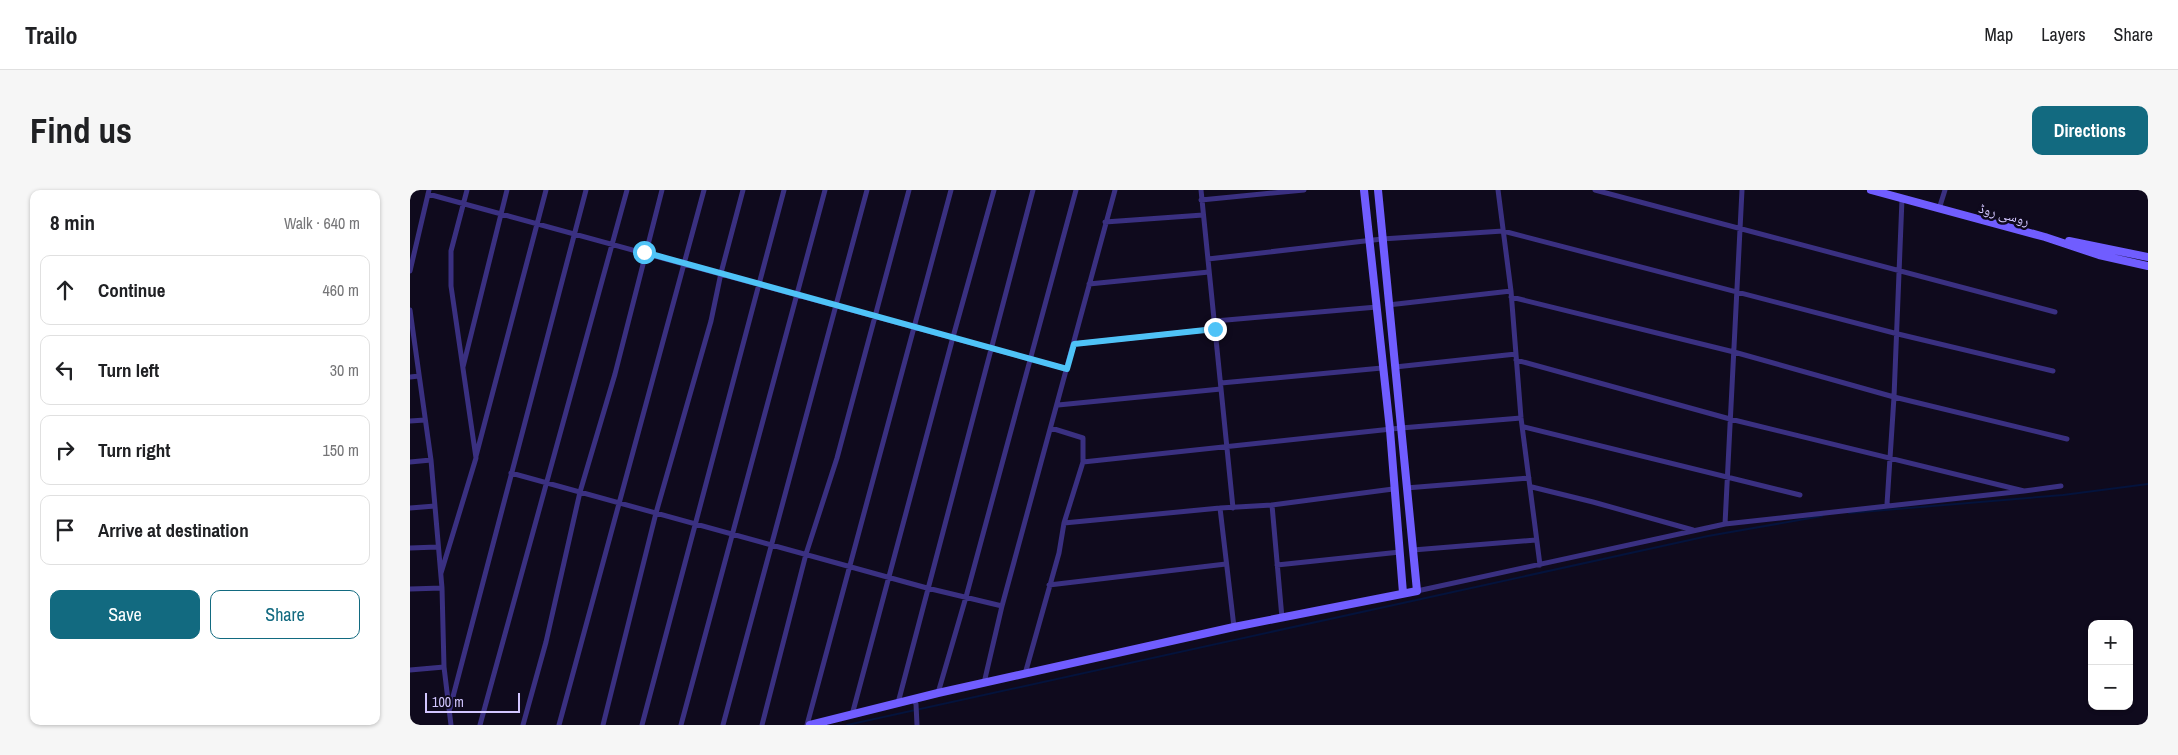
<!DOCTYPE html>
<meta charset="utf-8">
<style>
body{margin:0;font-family:"Archivo Narrow","Noto Naskh Arabic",sans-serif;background:#f6f6f6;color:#202124}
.controls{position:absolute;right:15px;bottom:15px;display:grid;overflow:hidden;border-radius:10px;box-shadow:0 1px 4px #0004}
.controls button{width:45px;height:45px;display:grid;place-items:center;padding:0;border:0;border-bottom:1px solid #e0e0e0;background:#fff;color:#202124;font:25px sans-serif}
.scale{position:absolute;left:15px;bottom:12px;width:95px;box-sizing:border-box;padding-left:5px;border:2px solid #d2c6ff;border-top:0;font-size:14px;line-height:18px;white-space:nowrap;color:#d2c6ff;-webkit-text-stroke:4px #0f0a1d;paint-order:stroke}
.stop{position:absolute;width:15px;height:15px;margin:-11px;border:4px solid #4fc3f7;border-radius:50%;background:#fff}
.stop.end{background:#4fc3f7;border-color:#fff;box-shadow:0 1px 5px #0008}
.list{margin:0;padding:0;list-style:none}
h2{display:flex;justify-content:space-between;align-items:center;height:65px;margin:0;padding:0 20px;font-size:21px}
h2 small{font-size:16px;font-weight:400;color:#757577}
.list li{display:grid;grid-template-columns:32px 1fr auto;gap:15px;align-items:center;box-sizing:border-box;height:70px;margin:0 10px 10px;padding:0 10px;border:1px solid #e0e0e0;border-radius:10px}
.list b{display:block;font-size:19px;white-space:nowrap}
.list em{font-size:16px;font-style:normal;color:#757577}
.actions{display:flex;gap:10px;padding:15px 20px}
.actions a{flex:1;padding:11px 0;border:1px solid #126a80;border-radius:10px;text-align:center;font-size:18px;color:#126a80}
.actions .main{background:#126a80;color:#fff}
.icon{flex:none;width:28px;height:28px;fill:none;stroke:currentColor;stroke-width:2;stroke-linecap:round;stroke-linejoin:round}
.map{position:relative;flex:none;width:1738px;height:535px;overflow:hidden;border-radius:10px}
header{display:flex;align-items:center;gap:30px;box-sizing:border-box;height:70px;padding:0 25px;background:#fff;border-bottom:1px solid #e0e0e0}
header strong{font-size:24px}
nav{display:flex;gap:28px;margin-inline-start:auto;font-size:18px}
.intro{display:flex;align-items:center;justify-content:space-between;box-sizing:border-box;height:120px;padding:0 30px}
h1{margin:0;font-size:35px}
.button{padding:12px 22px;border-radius:10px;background:#126a80;color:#fff;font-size:18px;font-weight:700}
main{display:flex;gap:30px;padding:0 30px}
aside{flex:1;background:#fff;border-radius:10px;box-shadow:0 1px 4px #0004}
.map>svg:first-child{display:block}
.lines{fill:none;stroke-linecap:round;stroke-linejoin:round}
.stream{stroke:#04133c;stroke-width:2}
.street{stroke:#3a3081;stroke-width:5}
.secondary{stroke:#705dff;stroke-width:8}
.route{stroke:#4fc3f7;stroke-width:6}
.labels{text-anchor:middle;stroke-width:5;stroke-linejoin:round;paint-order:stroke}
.street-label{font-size:14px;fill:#d2c6ff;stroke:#0f0a1d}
</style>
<header>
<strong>Trailo</strong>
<nav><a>Map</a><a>Layers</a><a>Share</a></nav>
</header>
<div class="intro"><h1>Find us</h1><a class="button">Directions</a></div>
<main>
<aside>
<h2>8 min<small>Walk · 640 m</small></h2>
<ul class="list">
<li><svg class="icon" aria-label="ahead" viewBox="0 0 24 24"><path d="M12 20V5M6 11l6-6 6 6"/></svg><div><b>Continue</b></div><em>460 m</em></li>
<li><svg class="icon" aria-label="left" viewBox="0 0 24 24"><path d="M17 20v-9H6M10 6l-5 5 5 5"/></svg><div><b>Turn left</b></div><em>30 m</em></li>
<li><svg class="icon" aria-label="right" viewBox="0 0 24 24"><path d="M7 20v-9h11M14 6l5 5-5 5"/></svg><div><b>Turn right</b></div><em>150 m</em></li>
<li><svg class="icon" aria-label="arrive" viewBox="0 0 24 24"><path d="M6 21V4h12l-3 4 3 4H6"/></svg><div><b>Arrive at destination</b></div></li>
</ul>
<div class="actions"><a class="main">Save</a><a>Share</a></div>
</aside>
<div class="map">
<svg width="1738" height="535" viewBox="0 0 1738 535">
<rect width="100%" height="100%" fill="#0f0a1d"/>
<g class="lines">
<path class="stream" d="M1439 323 1653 305 1738 294
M437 535 1298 346 1412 326"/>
<path class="street" d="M791 0 823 318
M1088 0 1101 101 1111 228 1130 375
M1185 0 1645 122
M18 4 657 179
M791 10 894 0
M1529 19 1535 0
M695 32 793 25
M798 69 972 49 1093 41 1488 144 1643 181
M0 81 19 0
M679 94 799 82
M1101 107 1324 162 1484 207 1657 249
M978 115 1101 101
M0 120 21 270 32 398 34 477 41 535
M805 131 967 117
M664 154 805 139
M1106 170 1320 229 1614 301 1651 296
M53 177 97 0
M985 177 1106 164
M0 187 9 186
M811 193 972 178
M648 215 811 199
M0 231 15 230
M1114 237 1390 305
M66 266 136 0
M0 272 21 270
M673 272 991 238 1111 228
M101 283 517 398 592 416
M1122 297 1183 312 1283 340
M996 298 1119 288
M1477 314 1484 207 1492 9
M862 315 872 428
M0 318 25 316
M810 318 824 437
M654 333 810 318 862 315 983 299
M1315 334 1332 0
M0 358 27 357
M1003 360 1126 350
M867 375 990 362
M31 383 66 268 41 96V61L57 0
M639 395 816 374
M0 399 32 398
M1007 401 1315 334 1614 301
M0 480 34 477
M615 484 649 363 654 333 673 272V248L641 238
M574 493 592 416 705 0
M528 503 556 407 666 0
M503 509 506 514 507 535
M488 513 623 0
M40 518 176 0
M442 525 543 147 584 0
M70 535 217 0
M113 535 136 452 170 302 205 184 252 0
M149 535 294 0
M193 535 246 323 301 131 311 83 333 0
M232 535 374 0
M271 535 415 0
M313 535 457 0
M352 535 396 364 427 268 499 0
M397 535 541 0"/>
<path class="secondary" d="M954 0 980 240 993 403
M1461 0 1635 47 1689 65 1738 76
M1659 51 1738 67
M400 535 528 503 824 437 1007 401 968 0"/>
</g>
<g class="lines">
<path class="route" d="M234 62 657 179 664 154 805 139"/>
</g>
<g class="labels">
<g class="street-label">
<text transform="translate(1594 24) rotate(15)" y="5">روسی روڈ</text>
</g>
</g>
</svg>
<div class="controls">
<button>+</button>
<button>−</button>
</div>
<div class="scale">100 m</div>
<div class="stop" style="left:234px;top:62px"></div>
<div class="stop end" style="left:805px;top:139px"></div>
</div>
</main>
